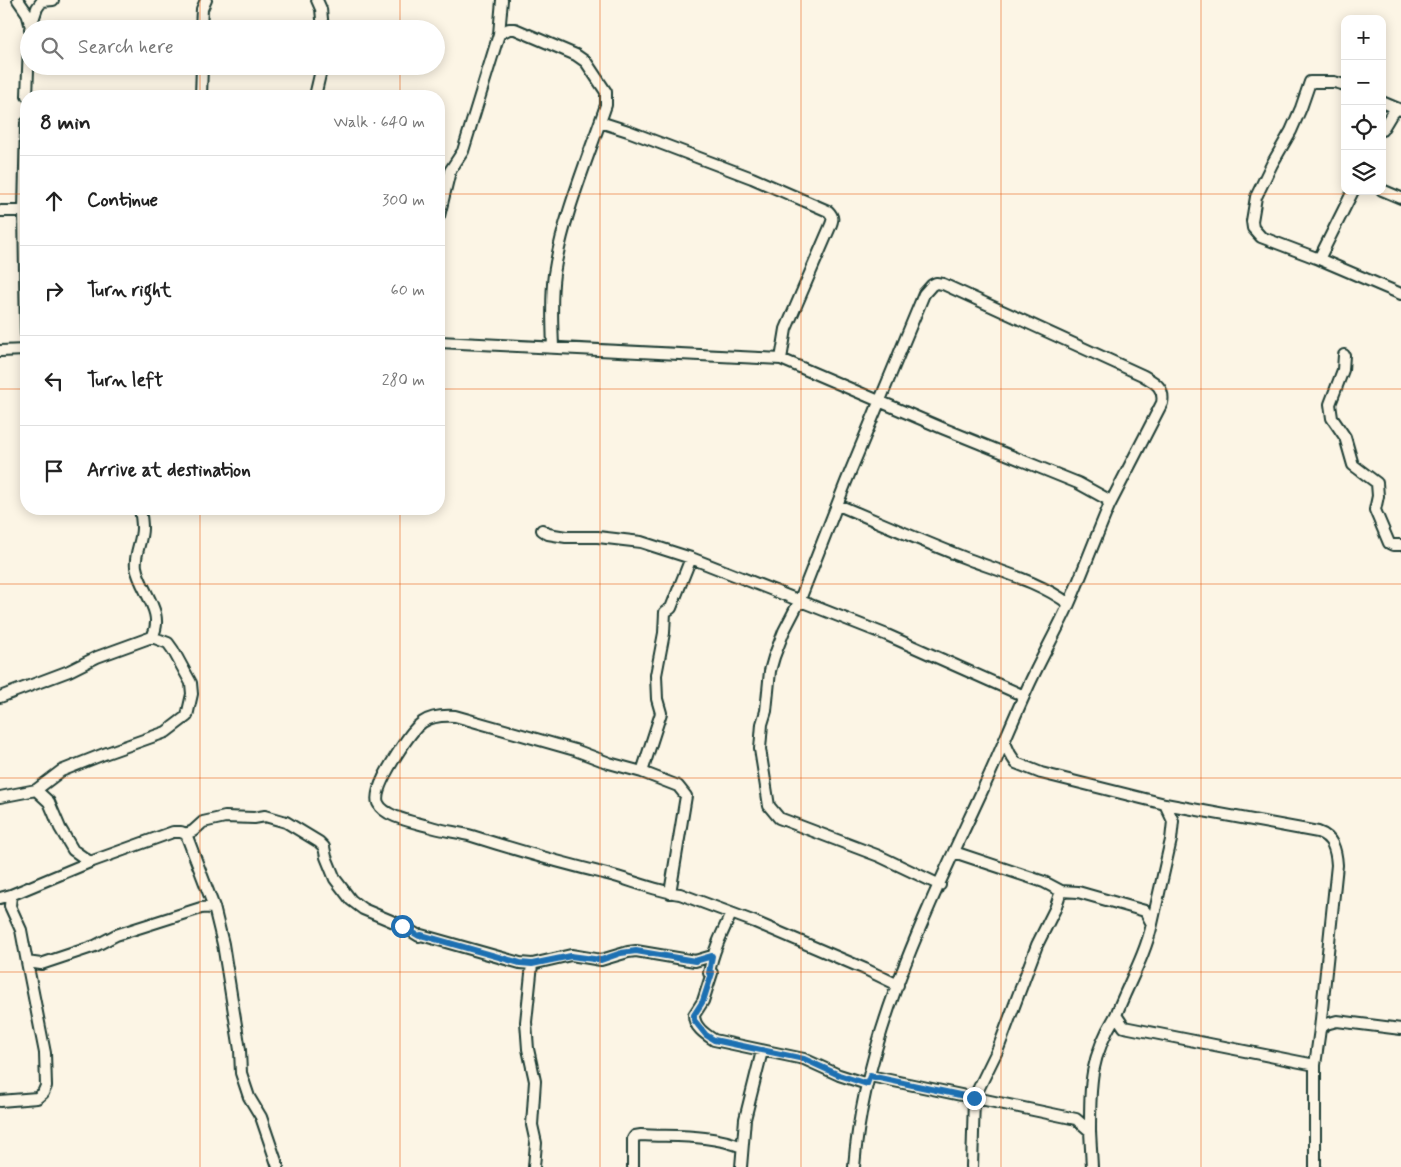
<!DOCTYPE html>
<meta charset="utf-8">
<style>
body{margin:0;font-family:Mynerve,sans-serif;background:#f2f2f2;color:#222}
.controls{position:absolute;right:15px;top:15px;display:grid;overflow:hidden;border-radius:10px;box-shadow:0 2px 12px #0003}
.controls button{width:45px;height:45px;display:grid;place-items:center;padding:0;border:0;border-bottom:1px solid #e0e0e0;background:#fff;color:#222;font:25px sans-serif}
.stop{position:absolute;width:15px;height:15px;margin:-11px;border:4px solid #1f6fb2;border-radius:50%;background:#fff}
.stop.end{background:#1f6fb2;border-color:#fff;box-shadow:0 1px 5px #0008}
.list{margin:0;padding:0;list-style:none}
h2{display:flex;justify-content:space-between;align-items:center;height:65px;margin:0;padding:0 20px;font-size:21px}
h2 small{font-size:16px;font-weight:400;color:#767676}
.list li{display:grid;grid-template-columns:32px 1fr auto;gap:15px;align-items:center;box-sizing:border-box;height:90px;padding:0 20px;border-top:1px solid #e0e0e0}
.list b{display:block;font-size:19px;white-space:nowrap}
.list em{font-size:16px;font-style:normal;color:#767676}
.icon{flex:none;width:28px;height:28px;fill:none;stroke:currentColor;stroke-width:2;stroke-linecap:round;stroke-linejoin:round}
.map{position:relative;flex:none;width:1401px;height:1167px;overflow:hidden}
.search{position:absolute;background:#fff;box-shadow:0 2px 12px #0003;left:20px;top:20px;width:425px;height:55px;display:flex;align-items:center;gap:12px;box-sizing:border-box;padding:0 18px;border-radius:28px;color:#767676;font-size:19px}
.panel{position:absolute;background:#fff;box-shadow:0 2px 12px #0003;left:20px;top:90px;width:425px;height:425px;border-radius:20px}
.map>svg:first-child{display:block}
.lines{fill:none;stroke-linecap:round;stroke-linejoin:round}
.minor-casing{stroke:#1f3d34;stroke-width:14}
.minor{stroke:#fcf5e5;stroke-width:10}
.route{stroke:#1f6fb2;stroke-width:6}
.grid{fill:none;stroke:#e8590c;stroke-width:1;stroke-opacity:0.55}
</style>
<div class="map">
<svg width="1401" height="1167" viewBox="0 0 1401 1167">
<rect width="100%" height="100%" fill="#fcf5e5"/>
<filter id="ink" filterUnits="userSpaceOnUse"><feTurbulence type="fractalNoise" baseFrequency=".02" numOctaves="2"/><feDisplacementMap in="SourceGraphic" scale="10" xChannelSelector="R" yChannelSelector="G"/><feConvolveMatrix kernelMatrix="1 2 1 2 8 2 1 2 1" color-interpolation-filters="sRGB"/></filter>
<g filter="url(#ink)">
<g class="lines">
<defs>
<path id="minor" d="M18 0 27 13 30 24
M317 0 321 9 323 29
M30 29 37 8 42 1 53 0
M201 29 202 9 206 0
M499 34 509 29H515L576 55 586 62 606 92V105C587 161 563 216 554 274 551 296 552 324 553 347
M1345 85 1334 82H1310L1301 108 1291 131 1272 164 1256 197 1252 221 1253 228 1261 237 1319 259 1401 294
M27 96 29 44
M201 96 202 66
M315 96 322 66
M1382 102 1401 110
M600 122 628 131 752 178 828 211C834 217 833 220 830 227L786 329 781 359
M26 123 24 211 26 334
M1382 130 1391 115 1397 109
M1382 190 1401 198
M0 211H24
M439 216 450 171 463 151 499 34 502 0
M1319 259 1353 191
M439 342 781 359 942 428 1078 483 1107 499 1109 506C1095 539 1083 572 1069 604 1055 635 1037 665 1024 696 1010 727 997 759 983 789 928 908 864 1035 854 1167
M0 351 26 350
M1344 355 1343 370 1330 404 1332 418 1345 437 1353 465 1377 483 1378 496 1375 510 1389 543 1393 545H1401
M838 505C881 523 924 542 968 559 1002 572 1040 582 1069 604
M542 530 548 534 566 537H598L641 542 691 558 887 635 1024 696
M0 697 69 671 97 657 152 637C166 612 140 591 136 567 134 554 142 542 142 528 142 522 141 515 140 509
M1005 743 1010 754 1016 763 1041 773 1165 804 1318 832C1333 837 1336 850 1337 865L1320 1029 1315 1065V1167
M642 772 661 713 657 699 656 675 664 633 665 612 671 608 691 558
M36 790 49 802 60 828 73 850 90 862
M0 797 36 790 61 771 104 754 166 732 187 716 192 694 191 683 173 650 168 643 152 637
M186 834 193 831 203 822 225 817 254 818 265 816 286 822 319 842 324 847 326 857 335 879 351 900 363 909 401 925 419 936 421 935 520 963 532 964 571 955 601 960 628 952 636 951 695 961 712 956
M954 852 1044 882 1061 891 1078 892 1145 911 1152 924C1145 956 1128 984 1116 1015L1124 1027 1315 1065
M940 885 879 856 779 818 769 806 760 749 762 724 766 711 770 671 774 657 784 631 799 602 846 482 924 294 932 285 936 283 943 284 1142 375C1154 382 1165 387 1162 403L1109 506
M670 893 686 796 678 786 642 772 609 763 575 750 455 716C424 714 417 724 401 748 394 759 373 790 378 803 384 817 414 822 428 826 442 831 458 832 472 836 516 850 561 863 607 874 631 880 655 891 680 894L755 922 865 969 898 985
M11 895 10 906 21 930 27 962 41 964 95 946 116 935 201 908 214 907
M0 898 11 895 90 862 173 832H181L186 834 214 907 223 944 240 1050 241 1073 249 1097 261 1117 278 1167
M731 914C722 933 713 951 709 973H712L703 1001 694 1015C694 1027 705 1034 714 1040L804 1059 839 1075 867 1084
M1152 924 1171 840 1173 821 1165 804
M532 964 526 1022 528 1049 535 1081 532 1125 536 1143 534 1167
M1320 1029 1326 1024 1337 1021 1401 1029
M870 1076 1076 1119 1090 1131 1092 1167
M0 1101 37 1098 43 1093 46 1086 45 1053 27 962
M1090 1131C1090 1082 1090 1058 1116 1015
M633 1167V1139L635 1136 641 1135C674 1137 711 1134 742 1147
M741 1167 745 1119 762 1051
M972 1167 974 1098 998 1049 1037 945 1055 909 1061 891"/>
</defs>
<use href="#minor" class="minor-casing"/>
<use href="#minor" class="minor"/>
</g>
</g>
<g class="lines" filter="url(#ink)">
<path class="route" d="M402 926 419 936 421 935 520 963 532 964 571 956 601 960 621 953 636 951 695 961 712 956 709 973H712L703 1001 694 1015V1020L706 1035 714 1040 804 1059 839 1075 867 1084 870 1076 974 1098"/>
</g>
<path class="grid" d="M200 0V29M400 0V29M600 0V1167M801 0V1167M1001 0V1167M1201 0V1167M200 66V96M400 66V96M0 194H26M439 194H1401M0 389H26M439 389H1401M200 509V1167M400 509V1167M0 584H1401M0 778H1401M0 972H1401"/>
</svg>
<div class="controls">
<button>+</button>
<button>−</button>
<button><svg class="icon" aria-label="locate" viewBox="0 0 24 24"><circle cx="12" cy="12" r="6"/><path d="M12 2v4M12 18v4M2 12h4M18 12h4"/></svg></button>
<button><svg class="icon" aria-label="layers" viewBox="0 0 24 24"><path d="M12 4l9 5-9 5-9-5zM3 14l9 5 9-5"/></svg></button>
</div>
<div class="stop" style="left:402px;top:926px"></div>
<div class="stop end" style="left:974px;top:1098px"></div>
<div class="search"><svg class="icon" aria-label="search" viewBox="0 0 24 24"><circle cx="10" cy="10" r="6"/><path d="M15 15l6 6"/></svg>Search here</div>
<section class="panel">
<h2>8 min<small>Walk · 640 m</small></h2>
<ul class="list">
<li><svg class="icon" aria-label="ahead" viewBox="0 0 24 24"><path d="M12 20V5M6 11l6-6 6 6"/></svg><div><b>Continue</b></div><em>300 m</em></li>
<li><svg class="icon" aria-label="right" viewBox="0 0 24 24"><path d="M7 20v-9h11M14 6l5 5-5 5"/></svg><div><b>Turn right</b></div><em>60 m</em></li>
<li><svg class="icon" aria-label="left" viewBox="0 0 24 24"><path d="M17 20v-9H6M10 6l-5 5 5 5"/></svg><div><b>Turn left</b></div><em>280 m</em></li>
<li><svg class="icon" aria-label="arrive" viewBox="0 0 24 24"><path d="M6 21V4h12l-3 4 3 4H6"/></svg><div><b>Arrive at destination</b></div></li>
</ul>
</section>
</div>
